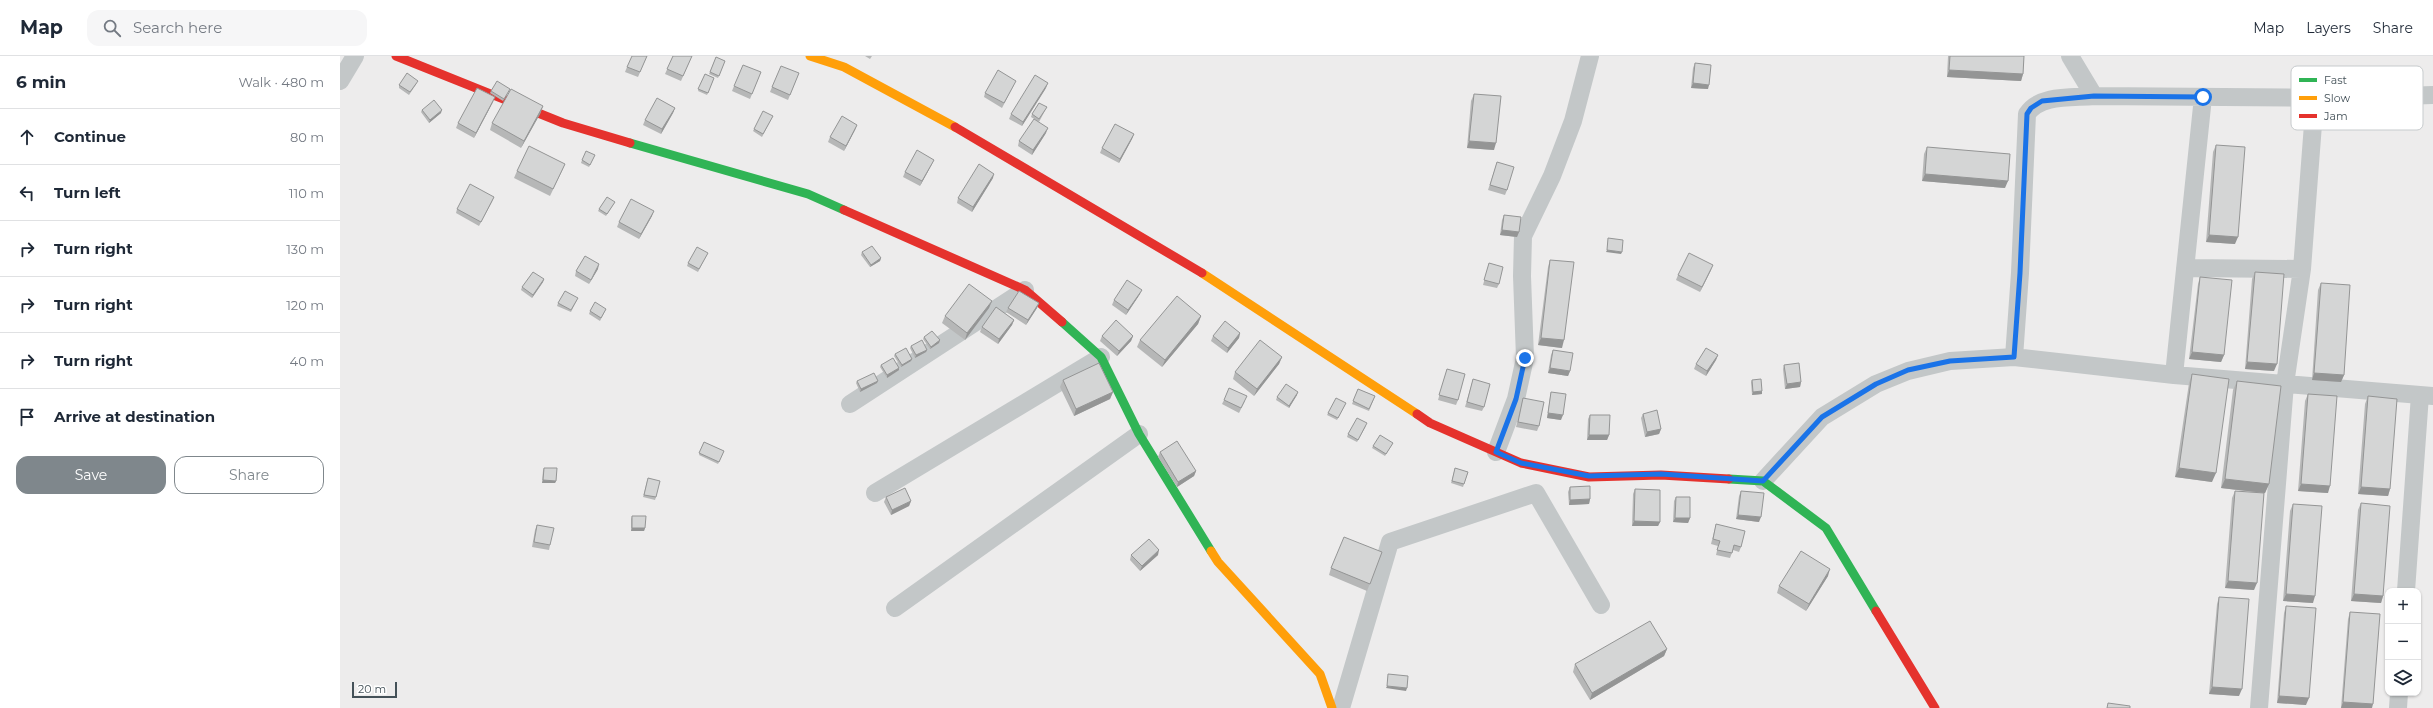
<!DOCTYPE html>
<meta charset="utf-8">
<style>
body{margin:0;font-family:Montserrat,sans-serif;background:#f6f6f7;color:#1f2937}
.controls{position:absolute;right:12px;bottom:12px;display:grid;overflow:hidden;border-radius:8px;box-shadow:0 1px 3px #0004}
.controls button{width:36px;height:36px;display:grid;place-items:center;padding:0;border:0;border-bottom:1px solid #e0e1e3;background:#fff;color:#1f2937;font:20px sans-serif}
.scale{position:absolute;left:12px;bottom:10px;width:45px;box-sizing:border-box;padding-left:4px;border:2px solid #445158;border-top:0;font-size:11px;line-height:14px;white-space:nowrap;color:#445158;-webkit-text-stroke:3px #fff;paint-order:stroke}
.stop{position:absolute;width:12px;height:12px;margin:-9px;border:3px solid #1a73e8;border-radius:50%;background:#fff}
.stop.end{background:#1a73e8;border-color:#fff;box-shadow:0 1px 4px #0008}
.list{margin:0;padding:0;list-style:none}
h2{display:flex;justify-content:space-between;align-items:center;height:52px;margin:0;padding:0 16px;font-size:17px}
h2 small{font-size:13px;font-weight:400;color:#747a83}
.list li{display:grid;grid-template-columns:26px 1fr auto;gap:12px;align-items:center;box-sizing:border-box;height:56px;padding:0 16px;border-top:1px solid #e0e1e3}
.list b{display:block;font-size:15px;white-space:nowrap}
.list em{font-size:13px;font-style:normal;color:#747a83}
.actions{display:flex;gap:8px;padding:12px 16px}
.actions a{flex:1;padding:9px 0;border:1px solid #7f878c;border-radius:12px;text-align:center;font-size:14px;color:#7f878c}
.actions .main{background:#7f878c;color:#fff}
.icon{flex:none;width:22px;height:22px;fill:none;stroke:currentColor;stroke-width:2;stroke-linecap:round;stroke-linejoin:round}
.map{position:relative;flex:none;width:2093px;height:652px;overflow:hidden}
header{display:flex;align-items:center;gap:24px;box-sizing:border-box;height:56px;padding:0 20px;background:#fff;border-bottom:1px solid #e0e1e3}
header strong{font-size:19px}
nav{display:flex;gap:22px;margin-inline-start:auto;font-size:14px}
.search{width:280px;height:36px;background:#f6f6f7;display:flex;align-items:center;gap:10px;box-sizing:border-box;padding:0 14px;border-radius:12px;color:#747a83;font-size:15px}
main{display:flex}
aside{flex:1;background:#fff}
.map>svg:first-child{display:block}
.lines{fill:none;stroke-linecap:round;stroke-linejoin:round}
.street{stroke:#c3c7c8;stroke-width:18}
.fast{stroke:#30b455;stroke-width:9}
.slow{stroke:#ff9f0a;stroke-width:9}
.jam{stroke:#e5322d;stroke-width:9}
.wall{fill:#b6b7b7}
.shaded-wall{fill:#949595}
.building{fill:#d4d5d5;stroke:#949595}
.route{stroke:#1a73e8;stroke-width:5}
.key{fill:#fff;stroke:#c7cbcd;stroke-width:1}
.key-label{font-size:11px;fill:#445158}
</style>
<header>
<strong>Map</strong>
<div class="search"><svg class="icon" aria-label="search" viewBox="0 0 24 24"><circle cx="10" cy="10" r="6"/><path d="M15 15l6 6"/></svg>Search here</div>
<nav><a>Map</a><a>Layers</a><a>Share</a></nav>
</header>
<main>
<aside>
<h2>6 min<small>Walk · 480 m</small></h2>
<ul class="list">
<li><svg class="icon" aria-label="ahead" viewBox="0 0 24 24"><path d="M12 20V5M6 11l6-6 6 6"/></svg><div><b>Continue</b></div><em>80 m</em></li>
<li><svg class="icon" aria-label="left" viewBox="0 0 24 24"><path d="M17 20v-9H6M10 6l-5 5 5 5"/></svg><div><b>Turn left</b></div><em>110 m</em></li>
<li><svg class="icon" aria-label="right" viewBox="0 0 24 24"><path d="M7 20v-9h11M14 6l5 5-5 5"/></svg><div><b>Turn right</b></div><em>130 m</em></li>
<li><svg class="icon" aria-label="right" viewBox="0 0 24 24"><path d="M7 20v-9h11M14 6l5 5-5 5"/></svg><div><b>Turn right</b></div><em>120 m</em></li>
<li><svg class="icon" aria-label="right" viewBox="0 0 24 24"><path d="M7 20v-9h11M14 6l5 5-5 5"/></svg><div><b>Turn right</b></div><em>40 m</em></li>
<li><svg class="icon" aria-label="arrive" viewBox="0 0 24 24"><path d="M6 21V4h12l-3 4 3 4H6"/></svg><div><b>Arrive at destination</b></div></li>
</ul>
<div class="actions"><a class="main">Save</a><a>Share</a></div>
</aside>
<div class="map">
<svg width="2093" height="652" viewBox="0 0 2093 652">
<rect width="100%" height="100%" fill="#edecec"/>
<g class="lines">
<path class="street" d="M1730 0 1754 40 1996 42 2093 39
M0 25 15 0
M1845 212 1962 213
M1674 301 1834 319 2093 340
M1834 319 1863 41
M510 348 685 234
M1156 396 1176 343 1185 302 1182 220 1183 180 1212 120 1233 65 1250 0
M1423 425 1482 361 1536 328 1568 315 1610 305 1674 301 1680 217 1687 58C1700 38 1732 42 1754 40
M535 437 761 301
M2066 535 2080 339
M555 552 799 378
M1001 652 1050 486 1196 437 1261 549
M1919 652 1945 328 1962 213 1975 42
M2058 652 2059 637"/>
<path class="fast" d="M290 87 468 138 504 154
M722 266 761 301 799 378 871 495
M1389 423 1423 425 1486 472 1536 555"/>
<path class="slow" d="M470 0 504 11 615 71
M862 217 1077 358
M871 495 878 506 980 618 992 652"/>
<path class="jam" d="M56 0 223 67 290 87
M615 71 862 217
M504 154 685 234 722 266
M1077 358 1090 367 1181 407 1249 421 1321 419 1389 423
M1536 555 1595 652"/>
</g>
<path class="wall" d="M307 0 298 21 285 16 287 11Z
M333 0H352L341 25 325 18Z
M525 0H532L530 3Z
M1608 0H1684L1683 18 1681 25 1607 21Z
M376 1 385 5 378 22 369 18Z
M1355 7 1368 33 1351 32 1353 12Z
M459 17 448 44 430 36 432 31Z
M365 18 374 22 367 39 358 35Z
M419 21 410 43 392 35 394 30Z
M77 27 69 39 59 32V29Z
M674 29 662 52 644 41 645 37Z
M706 32 682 70 669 63 671 58Z
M151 35H169L163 45 150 37Z
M1134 38 1154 94 1127 92 1131 45Z
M153 46 134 82 116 72 118 67Z
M203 50 200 58 181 92 150 74 152 67Z
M707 51 699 66 691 61 692 58Z
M335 52 333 57 321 78 303 69 305 64Z
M82 54 101 57 89 67 81 56Z
M433 60 422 81 413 75 414 73Z
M517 69 515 74 504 95 488 86 490 81Z
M706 77 692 99 678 90 679 85Z
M794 78 792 83 779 107 760 97 762 92Z
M1876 89 1895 188 1866 186 1873 96Z
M1587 91 1665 132 1582 125 1584 98Z
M255 99 249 111 241 107 242 104Z
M1157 106 1167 134 1165 139 1148 134Z
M225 108 222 115 210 140 174 122 177 115Z
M592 108 580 130 563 121 565 116Z
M653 122 632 156 617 147 618 142Z
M154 141 152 146 139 170 116 157 117 153Z
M275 146 266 160 258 155 259 153Z
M1164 159 1179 176 1177 181 1160 179 1162 164Z
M312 160 299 183 277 171 279 166Z
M522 196 541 202 540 205 530 211 521 199Z
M368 197 358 216 347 210 348 207Z
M1210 204 1222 292 1198 289 1208 211Z
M1149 207 1159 228 1157 232 1143 229Z
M258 213 249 228 235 220 236 215Z
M1371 214 1360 236 1336 224 1338 219Z
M1915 216 1934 315 1905 313 1912 223Z
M1860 221 1884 299 1881 306 1849 303 1858 228Z
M204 223 203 226 192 242 181 234 182 231Z
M1981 227 2004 319 2001 326 1972 324 1978 234Z
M800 238 786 259 772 249 774 244Z
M237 244 231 256 217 250 218 247Z
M652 245 649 252 625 284 602 267 605 260Z
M699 247 697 252 686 269 666 256 668 252Z
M266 253 260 265 249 258 250 255Z
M861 260 858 268 822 311 797 291 800 284Z
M674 264 672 269 658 288 640 276 642 271Z
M900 277 899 282 887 297 871 285 873 280Z
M762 280H793L791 285 777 300 760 285Z
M584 281 600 284 599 287 590 293 583 283Z
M571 290 587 294 586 296 575 302 570 292Z
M1213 294 1230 315 1228 320 1208 317 1211 299Z
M555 298 572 303 571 305 561 311 554 300Z
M1378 299 1376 304 1366 320 1354 313 1356 308Z
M942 301 939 308 914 340 893 323 895 316Z
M541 309 559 314 547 322 540 311Z
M1444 309 1461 326 1460 331 1445 333 1443 313Z
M1107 313 1118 344 1116 349 1098 344Z
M1852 318 1872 426 1835 421 1849 327Z
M1133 323 1144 351 1142 355 1125 351Z
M723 324 773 336 770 343 734 360 720 331Z
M1412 324 1422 338 1412 339 1411 326Z
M517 325 537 327 520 336 516 327Z
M1897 325 1929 428 1925 437H1924L1914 534 1885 532 1892 442 1895 435 1921 437 1881 432 1893 334Z
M1018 333 1035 340 1029 355 1012 348Z
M1211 336 1221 364 1207 362 1210 341Z
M1968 338 1988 437 1958 435 1965 345Z
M957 339 949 352 936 344 937 341Z
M2028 340 2050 433 2048 440 2018 438 2025 348Z
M1183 342 1199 370 1197 375 1176 371 1182 346Z
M884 344 905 345 899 357 882 348Z
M1006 347 997 364 987 359 988 357Z
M1303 358 1321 373 1319 378 1305 381 1301 362Z
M1250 359 1269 379 1267 384H1247L1248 363Z
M1026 370 1017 386 1007 381 1008 378Z
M364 386 384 395 378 408 359 399Z
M1053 387 1045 400 1032 392 1033 390Z
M820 396 856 415 854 420 837 431 818 401Z
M204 412 216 425 215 427H202L203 414Z
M1115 412 1128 416 1123 431 1111 427Z
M307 425 316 441 315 444 303 441Z
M1230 431 1250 443 1249 448 1229 449 1228 436Z
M1295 433 1320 466 1318 470H1292L1293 438Z
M1401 435 1419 466 1396 463 1399 440Z
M546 441 571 445 569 450 551 459 544 446Z
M1336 441 1350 462 1348 467 1333 466 1334 445Z
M2021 447 2043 540 2041 547 2011 545 2018 454Z
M1953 448 1973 547 1943 545 1950 455Z
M292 460 305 472 304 475H291V463Z
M1376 468 1401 491 1399 496 1393 494 1390 502 1376 499 1378 490 1371 488Z
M197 469 210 489 209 494 192 491 195 474Z
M1042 496 1027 535 989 519 991 512Z
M791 499H818L800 515 790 504Z
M1488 520 1466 555 1437 537 1439 530Z
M1879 541 1899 640 1869 638 1877 548Z
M1946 550 1966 649 1937 647 1944 557Z
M2010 556 2032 652H2001L2008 563Z
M1327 593 1324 600 1250 644 1233 616 1235 608Z"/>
<path class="shaded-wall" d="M1609 14 1683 18 1681 25 1607 21Z
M708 27 706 32 682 70 683 66Z
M1353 27 1369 29 1368 33 1351 32Z
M155 41 153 46 134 82 136 77Z
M203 50 200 58 181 92 184 85Z
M335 52 333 57 321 78 322 73Z
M102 54 101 57 89 67 90 64Z
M517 69 515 74 504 95 506 90Z
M708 72 706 77 692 99 693 94Z
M794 78 792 83 779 107 780 103Z
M1129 85 1156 87 1154 94 1127 92Z
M594 104 592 108 580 130 582 125Z
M654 118 653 122 632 156 633 151Z
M1585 118 1668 125 1665 132 1582 125Z
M314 155 312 160 299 183 301 178Z
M1162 174 1179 176 1177 181 1160 179Z
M1869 179 1898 181 1895 188 1866 186Z
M1267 194 1282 196 1281 198 1266 196Z
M541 202 540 205 530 211 531 209Z
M259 208 258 213 249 228Z
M1373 209 1371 214 1360 236 1362 231Z
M204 223 203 226 192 242 193 239Z
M802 234 800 238 786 259 788 254Z
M652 245 649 252 625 284 627 277Z
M699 247 697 252 686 269 688 264Z
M861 260 858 268 822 311 825 304Z
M674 264 672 269 658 288 659 283Z
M900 277 899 282 887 297 888 292Z
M793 280 791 285 777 300 779 295Z
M1201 282 1224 284 1222 292 1198 289Z
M600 284 599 287 590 293 591 291Z
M587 294 586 296 575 302 576 299Z
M1852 296 1884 299 1881 306 1849 303Z
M1378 299 1376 304 1366 320 1367 315Z
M942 301 939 308 914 340 917 333Z
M572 303 571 305 561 311 562 309Z
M1907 306 1937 308 1934 315 1905 313Z
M559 312V314L547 322V319Z
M1210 312 1230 315 1228 320 1208 317Z
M1974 317 2004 319 2001 326 1972 324Z
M538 325 537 327 520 336 521 333Z
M1461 326 1460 331 1445 333 1447 328Z
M1422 335V338L1412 339 1413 336Z
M773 336 770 343 734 360 736 353Z
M958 336 957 339 949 352V350Z
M1208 357 1223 359 1221 364 1207 362Z
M1321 373 1319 378 1305 381 1307 376Z
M1249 379H1269L1267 384H1247Z
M1839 412 1876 417 1872 426 1835 421Z
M856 415 854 420 837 431 838 426Z
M1885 423 1929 428 1925 437 1881 432Z
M203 424 216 425 215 427H202Z
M1961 428 1990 430 1988 437 1958 435Z
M2021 431 2050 433 2048 440 2018 438Z
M1250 443 1249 448 1229 449 1230 444Z
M571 445 569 450 551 459 552 454Z
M1398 459 1421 461 1419 466 1396 463Z
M1335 462H1350L1348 467 1333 466Z
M1294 465 1320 466 1318 470H1292Z
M292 472H305L304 475H291Z
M819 494 818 499 800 515 802 510Z
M1490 513 1488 520 1466 555 1469 548Z
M1888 525 1917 527 1914 534 1885 532Z
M1946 538 1975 540 1973 547 1943 545Z
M2014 538 2043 540 2041 547 2011 545Z
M1327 593 1324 600 1250 644 1252 637Z
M1047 630 1067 632 1066 635 1046 632Z
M1872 631 1902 633 1899 640 1869 638Z
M1939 640 1969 642 1966 649 1937 647Z
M2003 646 2033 648 2032 652H2001Z"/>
<path class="building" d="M292 0H307L300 16 287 11Z
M333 0H352L343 20 327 13Z
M1610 0H1684L1683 18 1609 14Z
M376 1 385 5 379 20 370 16Z
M1355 7 1371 9 1369 29 1353 27Z
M403 9 421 16 412 38 394 30Z
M441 10 459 17 450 39 432 31Z
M658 14 676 25 664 47 645 37Z
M67 17 78 25 70 36 59 29Z
M365 18 374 22 368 37 358 33Z
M695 19 708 27 683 66 671 58Z
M157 25 170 33 164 43 151 35Z
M137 32 155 41 136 77 118 67Z
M171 33 203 50 184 85 152 67Z
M1134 38 1161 40 1156 87 1129 85Z
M317 42 335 52 322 73 305 64Z
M94 44 102 54 90 64 82 54Z
M699 47 707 51 699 63 692 58Z
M423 55 433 60 423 78 414 73Z
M502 60 517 69 506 90 490 81Z
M694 63 708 72 693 94 679 85Z
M775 68 794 78 780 103 762 92Z
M1876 89 1905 91 1898 181 1869 179Z
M189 90 225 108 213 133 177 115Z
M1587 91 1670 98 1668 125 1585 118Z
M577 94 594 104 582 125 565 116Z
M246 95 255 99 250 109 242 104Z
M1157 106 1174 111 1167 134 1150 129Z
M639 108 654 118 633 151 618 142Z
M130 128 154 141 141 166 117 153Z
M267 141 275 146 267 158 259 153Z
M291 143 314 155 301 178 279 166Z
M1164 159 1181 161 1179 176 1162 174Z
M1268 182 1283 184 1282 196 1267 194Z
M532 190 541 202 531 209 522 196Z
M357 191 368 197 359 213 348 207Z
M1349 197 1373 209 1362 231 1338 219Z
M245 200 259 208 251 224 236 215Z
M1210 204 1234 206 1224 284 1201 282Z
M1149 207 1163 211 1159 228 1144 224Z
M193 216 204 223 193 239 182 231Z
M1915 216 1944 218 1937 308 1907 306Z
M1860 221 1892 224 1884 299 1852 296Z
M787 224 802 234 788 254 774 244Z
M1981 227 2010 229 2004 319 1974 317Z
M629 228 652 245 627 277 605 260Z
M225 235 238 242 231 254 218 247Z
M679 235 699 247 688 264 668 252Z
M837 240 861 260 825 304 800 284Z
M255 246 266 253 261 262 250 255Z
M656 251 674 264 659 283 642 271Z
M776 264 793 280 779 295 762 280Z
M885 265 900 277 888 292 873 280Z
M592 275 600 284 591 291 584 281Z
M582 284 587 294 576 299 571 290Z
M920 284 942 301 917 333 895 316Z
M566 292 572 303 562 309 555 298Z
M1366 292 1378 299 1367 315 1356 308Z
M1213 294 1233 297 1230 315 1210 312Z
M553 302 559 312 547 319 541 309Z
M759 307 773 336 736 353 723 324Z
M1459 307 1461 326 1447 328 1444 309Z
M1107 313 1125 318 1118 344 1099 339Z
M534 317 538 325 521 333 517 325Z
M1852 318 1889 323 1876 417 1839 412Z
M1133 323 1150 328 1144 351 1127 346Z
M1421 323 1422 335 1413 336 1412 324Z
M1897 325 1941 330 1929 428 1885 423Z
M946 328 958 336 949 350 937 341Z
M889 332 907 340 901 352 884 344Z
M1018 333 1035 340 1029 353 1013 345Z
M1211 336 1226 338 1223 359 1208 357Z
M1968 338 1997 340 1990 430 1961 428Z
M2028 340 2057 343 2050 433 2021 431Z
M996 342 1006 347 998 362 988 357Z
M1183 342 1204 346 1199 370 1178 366Z
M1317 354 1321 373 1307 376 1303 358Z
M1250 359H1270L1269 379H1249Z
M1017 362 1027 367 1018 384 1008 378Z
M1040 379 1053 387 1046 398 1033 390Z
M837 385 856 415 838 426 820 396Z
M364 386 384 395 379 406 359 397Z
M204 412H217L216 425 203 424Z
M1115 412 1128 416 1124 428 1112 425Z
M308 422 320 425 316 441 304 439Z
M1250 430V443L1230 444V431Z
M565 432 571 445 552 454 546 441Z
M1295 433 1320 434V466L1294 465Z
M1401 435 1424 437 1421 461 1398 459Z
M1895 435 1924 437 1917 527 1888 525Z
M1336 441H1350V462H1335Z
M2021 447 2050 450 2043 540 2014 538Z
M1953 448 1982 450 1975 540 1946 538Z
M292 460H306L305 472H292Z
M1376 468 1405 475 1401 491 1394 489 1392 497 1377 494 1380 485 1373 483Z
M197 469 214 472 210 489 194 486Z
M1004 481 1042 496 1030 528 991 512Z
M809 483 819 494 802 510 791 499Z
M1461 495 1490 513 1469 548 1439 530Z
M1879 541 1909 543 1902 633 1872 631Z
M1946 550 1976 552 1969 642 1939 640Z
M2010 556 2040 558 2033 648 2003 646Z
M1310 565 1327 593 1252 637 1235 608Z
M1048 618 1068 620 1067 632 1047 630Z
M1768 647 1790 650V652H1767Z"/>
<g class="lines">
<path class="route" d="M1185 302 1176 343 1156 396 1181 407 1249 420 1321 418 1423 425 1482 361 1536 328 1568 314 1610 305 1674 301 1680 217 1687 58 1691 52 1702 45 1754 40 1863 41"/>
</g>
<rect x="1951" y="10" width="132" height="64" rx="6" class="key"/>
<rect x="1959" y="22" width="18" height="4" fill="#30b455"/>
<rect x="1959" y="40" width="18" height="4" fill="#ff9f0a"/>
<rect x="1959" y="58" width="18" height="4" fill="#e5322d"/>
<g class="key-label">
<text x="1984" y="28">Fast</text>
<text x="1984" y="46">Slow</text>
<text x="1984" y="64">Jam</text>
</g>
</svg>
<div class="controls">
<button>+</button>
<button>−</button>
<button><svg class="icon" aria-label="layers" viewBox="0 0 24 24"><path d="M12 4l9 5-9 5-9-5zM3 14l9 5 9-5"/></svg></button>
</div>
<div class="scale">20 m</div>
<div class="stop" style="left:1863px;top:41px"></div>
<div class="stop end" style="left:1185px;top:302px"></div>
</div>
</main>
